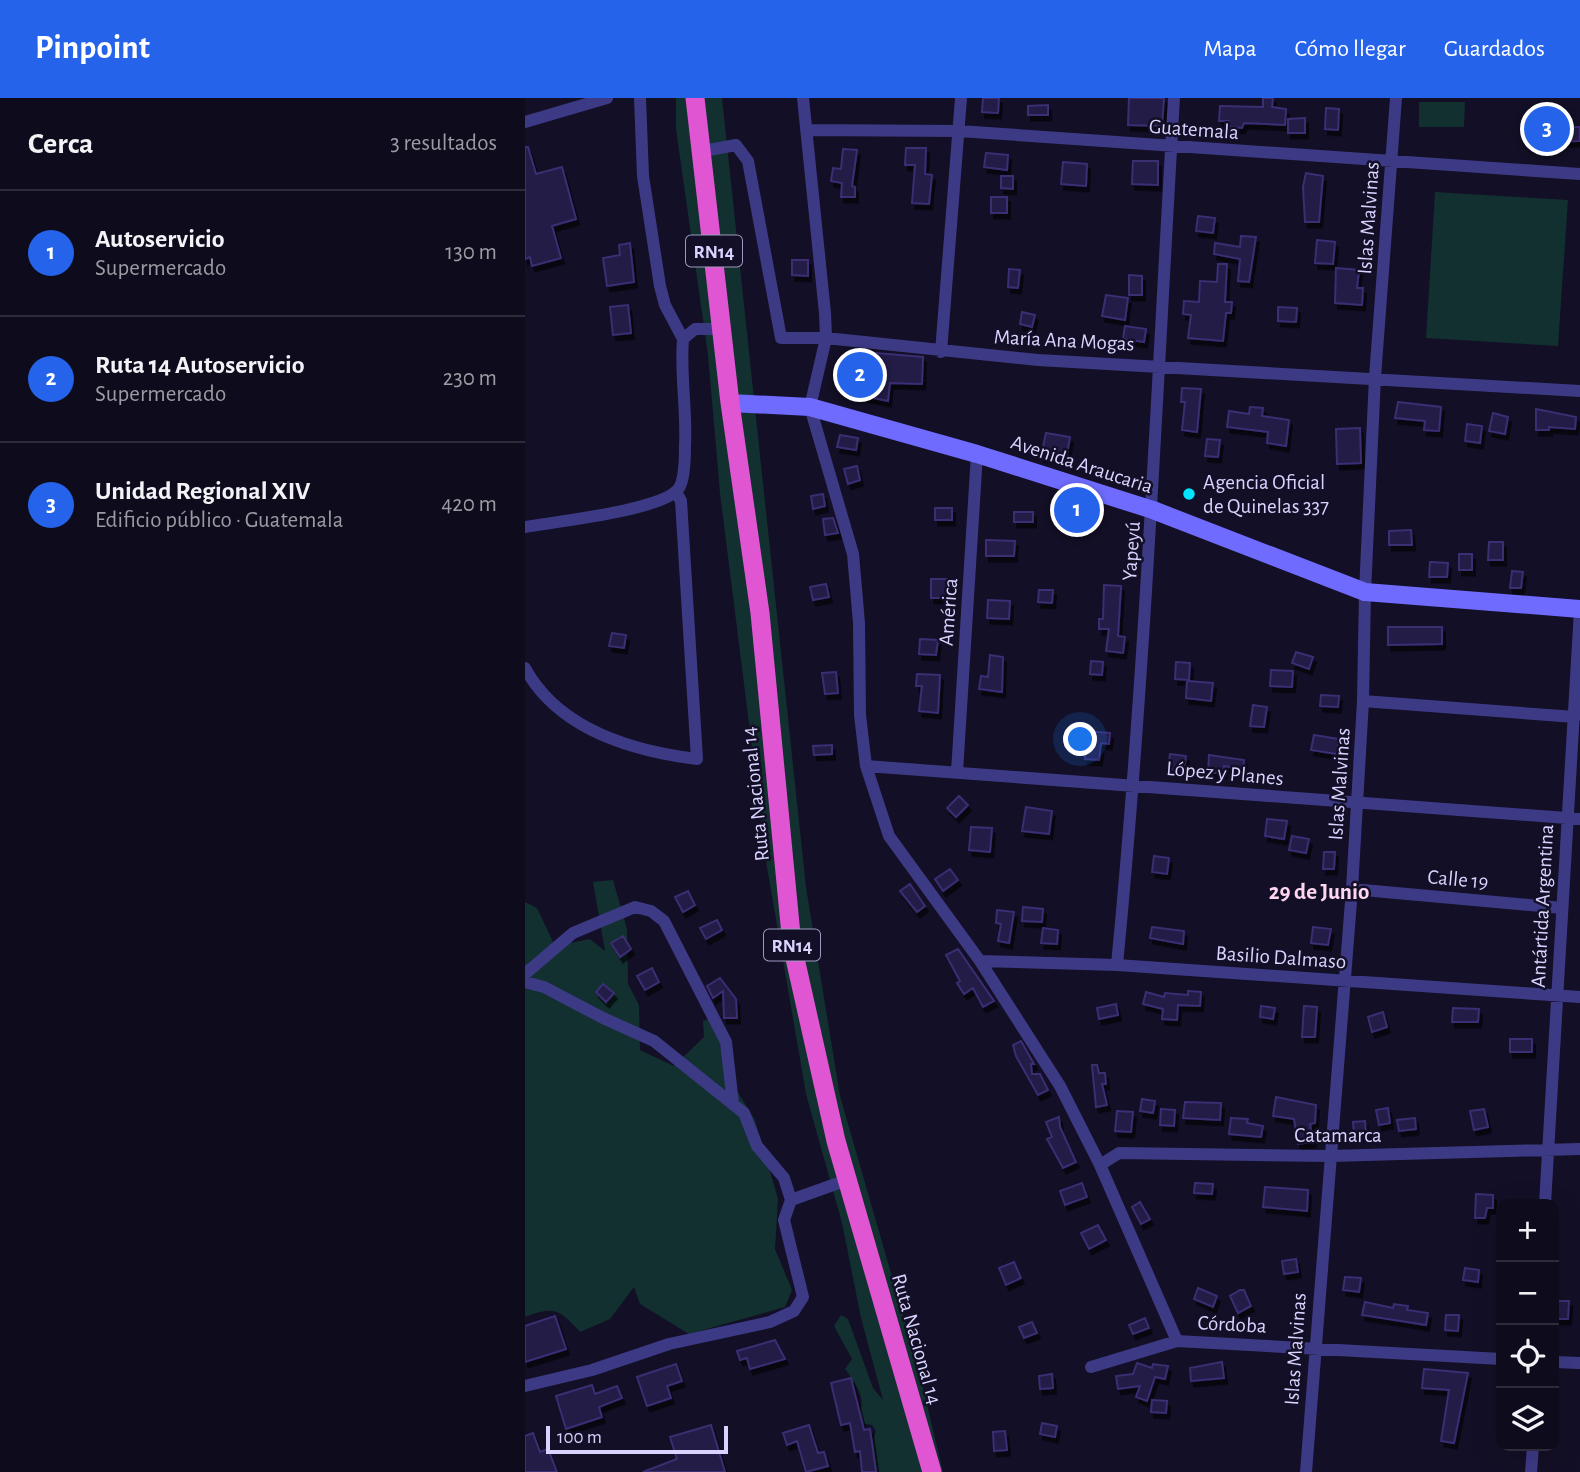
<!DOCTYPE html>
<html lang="es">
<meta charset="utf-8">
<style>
body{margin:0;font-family:"Alegreya Sans",sans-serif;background:#171425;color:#f1f3f6}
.controls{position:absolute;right:21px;bottom:21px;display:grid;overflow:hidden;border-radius:14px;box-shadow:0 7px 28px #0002}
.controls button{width:63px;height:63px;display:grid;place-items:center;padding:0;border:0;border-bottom:2px solid #2e2b3b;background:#0e0b1c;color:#f1f3f6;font:35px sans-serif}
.scale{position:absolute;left:21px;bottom:18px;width:182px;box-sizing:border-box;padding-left:7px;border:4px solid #d9d4ff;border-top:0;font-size:19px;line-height:24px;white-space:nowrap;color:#d9d4ff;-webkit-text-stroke:5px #130f26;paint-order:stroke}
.you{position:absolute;left:556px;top:642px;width:24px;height:24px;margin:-18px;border:5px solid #fff;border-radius:50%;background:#1a73e8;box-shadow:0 0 0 10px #1a73e833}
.badge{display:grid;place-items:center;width:46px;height:46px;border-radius:50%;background:#2563eb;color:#fff;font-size:23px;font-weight:700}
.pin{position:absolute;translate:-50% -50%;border:4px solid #fff;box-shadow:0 2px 7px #0006}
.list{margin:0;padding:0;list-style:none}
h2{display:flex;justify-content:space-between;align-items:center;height:91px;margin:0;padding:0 28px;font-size:30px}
h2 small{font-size:23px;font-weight:400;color:#9b9ba3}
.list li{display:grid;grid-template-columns:46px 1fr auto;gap:21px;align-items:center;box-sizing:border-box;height:126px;padding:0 28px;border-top:2px solid #2e2b3b}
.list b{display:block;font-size:26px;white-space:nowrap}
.list p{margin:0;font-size:23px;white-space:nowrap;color:#9b9ba3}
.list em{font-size:23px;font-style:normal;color:#9b9ba3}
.icon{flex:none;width:38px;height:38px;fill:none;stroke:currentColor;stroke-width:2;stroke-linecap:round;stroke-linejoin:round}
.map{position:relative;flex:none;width:1055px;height:1374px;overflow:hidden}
header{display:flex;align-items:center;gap:42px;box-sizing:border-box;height:98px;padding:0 35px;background:#2563eb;color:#fff}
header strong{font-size:33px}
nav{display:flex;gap:38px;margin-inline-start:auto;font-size:24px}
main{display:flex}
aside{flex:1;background:#0e0b1c}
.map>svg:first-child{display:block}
.green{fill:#12302f}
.building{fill:#241b47;stroke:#3b2d73;stroke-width:2;filter:url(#shadow)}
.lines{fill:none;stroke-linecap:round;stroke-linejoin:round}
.minor{stroke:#3d3a85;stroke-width:12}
.secondary{stroke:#6f6bff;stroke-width:18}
.trunk{stroke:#e055d1;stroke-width:19}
.poi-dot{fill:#00e5ff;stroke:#130f26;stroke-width:2.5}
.labels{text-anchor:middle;stroke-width:5;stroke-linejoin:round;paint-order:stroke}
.shield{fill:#130f26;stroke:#9e99be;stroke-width:2}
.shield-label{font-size:19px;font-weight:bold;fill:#d9d4ff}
.street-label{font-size:21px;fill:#d9d4ff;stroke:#130f26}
.poi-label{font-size:21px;fill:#d9d4ff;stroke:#130f26;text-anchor:start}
.neighbourhood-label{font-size:23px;font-weight:bold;fill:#ffd6f0;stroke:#130f26}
</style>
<header>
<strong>Pinpoint</strong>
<nav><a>Mapa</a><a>Cómo llegar</a><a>Guardados</a></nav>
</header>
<main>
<aside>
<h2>Cerca<small>3 resultados</small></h2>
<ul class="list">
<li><span class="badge">1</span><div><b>Autoservicio</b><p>Supermercado</p></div><em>130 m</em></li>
<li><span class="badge">2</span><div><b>Ruta 14 Autoservicio</b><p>Supermercado</p></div><em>230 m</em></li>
<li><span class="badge">3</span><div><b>Unidad Regional XIV</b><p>Edificio público · Guatemala</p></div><em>420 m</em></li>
</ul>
</aside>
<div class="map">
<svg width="1055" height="1374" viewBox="0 0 1055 1374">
<defs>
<filter id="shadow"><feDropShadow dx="3" dy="5.5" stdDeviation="0" flood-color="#0009"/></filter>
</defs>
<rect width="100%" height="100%" fill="#130f26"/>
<path class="green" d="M151 0H197L281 789 315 998 393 1269 418 1374H349L345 1347 351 1334 347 1327 331 1324C343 1302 334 1291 320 1271L327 1261 309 1228 316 1217 323 1221 348 1290 358 1302 336 1220 317 1125 281 996 242 769 195 395 183 257 151 31Z
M894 4H940L939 29H894Z
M910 94 1043 102 1033 248 901 240Z
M88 782 102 831 103 886 114 907 115 952 149 968 179 939 178 923 190 919 201 975 230 1022 253 1101 250 1151 267 1192 260 1209 164 1236 115 1206 109 1189 85 1221 55 1234C34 1211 29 1208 0 1219V804L12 810 30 848 65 841 80 853 68 784Z"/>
<path class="building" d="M458 0H474L473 15 457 14Z
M604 0H639L637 28 603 27Z
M738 0H748L747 9 761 11 760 27 719 25 717 30 705 29 704 23H694L695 8 738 9Z
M523 7V17H503V8Z
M801 10 814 11 813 32 800 31Z
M1013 14H1037V29H1055V43L1013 44Z
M780 20V35H763V21Z
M0 49H3L11 76 37 69 51 121 27 128 36 160 7 168 5 159 0 161Z
M381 50H401L400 76 407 77 404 106 387 105 390 67H380Z
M318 51 332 52 327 88 330 89V99H316L317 85 306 83 308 70 316 71Z
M461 55 483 57 482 72 459 69Z
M608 63H633V87L607 86Z
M538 64 562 66 561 88 536 86Z
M781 75 798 78 794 124H780L778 89Z
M476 78H488V91L476 90Z
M466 99H482V115H466Z
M673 118 690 120 688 135 671 133Z
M716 138 731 139 724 184 713 183 715 161 689 156 690 145 715 149Z
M792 142 810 144 808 166 790 165Z
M105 145 109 184 82 188 78 160 95 157 94 147Z
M267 162H283V178L267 177Z
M693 166H702L700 204H707L706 215H701L698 243 663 240 666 217 658 216 659 203 674 204 675 183 692 184Z
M811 170 834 172 832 190H838L837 207 810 205Z
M484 171 495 172 493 190 483 189Z
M604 177 617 178V197H604Z
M581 197 603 200 600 222 577 218Z
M103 207 106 235 88 237 85 209Z
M753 209 772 210 771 224 753 223Z
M497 214 510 217 507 229 495 226Z
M600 228 621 231 619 244 598 241Z
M327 253 398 259 397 286 365 285 363 303 324 295Z
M657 290 676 291 672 334 657 332 660 304H656Z
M873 304 916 309 914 333 899 332 900 323 870 320Z
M725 309 738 310 737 318 764 322 761 348 742 345 743 334 702 329 704 313 724 316Z
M1011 311 1051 319 1050 331 1024 329V332H1011Z
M968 315 983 319 980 336 964 333Z
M942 326 957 328 955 345 940 343Z
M835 330 836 365 812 366 811 331Z
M521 335 545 339 541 362 516 358Z
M315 337 333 340 331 352 312 349Z
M682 341 695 342 693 359 680 358Z
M332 368 335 382 323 386 319 371Z
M298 396 300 408 288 411 286 398Z
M410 410H427V422H410Z
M489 414H508V424H489Z
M308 420 313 435 300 437 298 421Z
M886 432 887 447H864V433Z
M461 442 490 443 489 458H461Z
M964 444H978V462H963Z
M934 456H947V472H934Z
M905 464 923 465 922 479H904Z
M987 473 998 474 996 490H985Z
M406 481H423L422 500H406Z
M301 486 304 499 288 502 285 489Z
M579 487 596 488 593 538 600 539 598 555 581 553 584 531H574V521H578Z
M514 492H528L527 505 513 504Z
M463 502 485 503 484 521 462 520Z
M863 529H917V546L863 547Z
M87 535 101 537 99 550 84 548Z
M395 541 413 542 411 557 394 556Z
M771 554 788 559 784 571 767 565Z
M465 557 478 559 477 594 454 591 456 578 463 579Z
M566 563 578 564 577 577 565 576Z
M651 564 665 565 664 582 650 581Z
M746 572 768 573 767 589 745 588Z
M311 574 313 595 300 596 297 575Z
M392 576 415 577 413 615 394 613 397 588H391Z
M662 583 688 585 686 603 661 600Z
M796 597 814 598 813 609 795 608Z
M728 607 742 609 739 629 725 628Z
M559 633 585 635 584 646 576 645 574 662 560 661Z
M789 637 814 641 812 656 786 652Z
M307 647V656L289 657 288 648Z
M645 656 661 658 659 673 643 671Z
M684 657 719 662 718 671 699 668V675H683Z
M434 698 443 707 431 719 422 710Z
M501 709 527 713 524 736 497 733Z
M742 721 762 723 759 741 740 738Z
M446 729 467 730 465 754 444 752Z
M767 738 784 741 781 755 764 752Z
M799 754H810L809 771H798Z
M629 758 644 760 642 776 627 774Z
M425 771 433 782 418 793 410 781Z
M385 786 400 808 392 814 375 793Z
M163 793 170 807 158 814 150 799Z
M498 809 518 811 517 824 497 823Z
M472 812 489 814 484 845 473 843 476 826 471 825Z
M192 822 197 832 181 841 175 830Z
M627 829 659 833 658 846 625 840Z
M788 829 806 831 803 847 786 845Z
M518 830 533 832 532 846 516 845Z
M98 838 106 851 95 859 86 845Z
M433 851 469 903 458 909 448 890 439 896 432 885 435 883 421 857Z
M127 870 134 884 120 892 112 878Z
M195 880 211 901 212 920H199L198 893 188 900 182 888Z
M78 886 89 895 81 904 71 894Z
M663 893 676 894 675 908 653 907 652 922 637 921 638 911 618 906 621 894 639 899 640 895 663 897Z
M591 906 593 917 574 921 572 910Z
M736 908 750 910 748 921 735 919Z
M779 908 792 909 790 939H777Z
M928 910 954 911 953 924H927Z
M858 914 862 929 847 934 843 919Z
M985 941H1007V954H985Z
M496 943 509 966H506L507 976H515L523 992 513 997 491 958 488 947Z
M567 967H572L574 975H580L581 986H577L582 1007 571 1009Z
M751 999 791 1007 790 1025 785 1026 788 1044 773 1046 769 1021 748 1018Z
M617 1001 630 1003 628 1015 615 1013Z
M660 1004 696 1005 695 1022 658 1020Z
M863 1010 865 1025 854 1027 851 1012Z
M636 1011 650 1012 649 1028 635 1027Z
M959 1011 963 1029 949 1032 945 1013Z
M592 1013 608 1014 606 1034 590 1033Z
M534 1019 535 1029 551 1064 538 1070 522 1041 527 1039 521 1024Z
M706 1020 723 1021 722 1025 738 1028 736 1039 704 1036Z
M890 1020 891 1031 874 1033 872 1022Z
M840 1023 841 1037 829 1039 828 1024Z
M557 1085 562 1099 540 1107 535 1093Z
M670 1085 688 1086 687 1096 669 1095Z
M740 1089 783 1092 782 1113 738 1109Z
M951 1096 968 1097V1110H962L960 1120H950Z
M615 1104 625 1121 616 1126 607 1109Z
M573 1127 581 1142 564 1151 556 1135Z
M771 1161 773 1174 759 1176 757 1163Z
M489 1164 496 1180 481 1187 474 1170Z
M940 1170 954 1172 953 1184 938 1182Z
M820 1179 836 1180 834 1194 818 1192Z
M673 1190 692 1198 688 1209 669 1201Z
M715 1192H719L726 1208 713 1215 705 1198Z
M1033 1203H1044L1043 1221H1032Z
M840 1204 868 1210 869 1206 883 1208 882 1212 903 1215 901 1227 837 1217Z
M921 1217H934L933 1233 920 1232Z
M30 1218 41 1251 0 1264V1228Z
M620 1220 624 1230 608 1236 604 1227Z
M507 1224 512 1235 499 1240 494 1229Z
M250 1242 260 1261 225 1271 222 1260 215 1262 212 1253Z
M697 1264 699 1280 666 1283 665 1270Z
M612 1265 627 1270 628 1266 643 1268 640 1281 630 1279 622 1303 611 1299 615 1288 593 1291 591 1278 608 1276Z
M151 1266 157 1283 142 1288 146 1300 122 1308 112 1279Z
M899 1271 943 1275 929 1345 916 1343 924 1292 897 1290Z
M527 1276 528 1290 515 1291 514 1278Z
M326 1280 339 1332 345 1331 351 1374H337L335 1353 330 1354 325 1325 316 1327 306 1285Z
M67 1287 70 1296 92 1288 97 1300 74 1309 77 1319 41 1331 31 1298Z
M627 1302 642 1303 641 1315 626 1314Z
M517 1325 532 1328 530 1339 515 1336Z
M186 1327 200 1374H118L152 1361 145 1339Z
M284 1327 293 1355 299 1354 303 1368 281 1374 272 1343 262 1347 258 1335Z
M480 1333 482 1352 469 1353 468 1334Z
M8 1335 15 1354 23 1351 32 1374H0V1338Z"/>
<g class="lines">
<path class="minor" d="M115 0 118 78 135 188 140 207 158 241
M278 0 300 215 301 240 285 309 328 456 334 525 335 617 341 668 364 738 455 863 535 988 575 1067 652 1243
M0 24 82 0
M281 32 434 33 1055 76
M178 53 211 47 223 63 256 240H301L513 262 1055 293
M416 254 436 0
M0 429C29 424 140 412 154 390 160 381 160 359 160 348 162 312 155 277 158 241L170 231H197
M0 570C33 631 107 653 172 661L156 403 151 394
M838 603 1050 619
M341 668 1055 721
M432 674 452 356
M827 791 1037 810
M455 863 592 867 1055 899
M592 867C620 578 632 289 649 0
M0 876 48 835 110 809 126 813 139 823 201 944 208 1006
M0 884 19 889 78 920 129 943 219 1015 232 1048 259 1080 266 1102 322 1082
M575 1067 594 1055 805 1058 1055 1051
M1020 1106 1055 512
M1029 1264 1055 1265
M566 1269 652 1243 976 1261
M0 1288 67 1272 144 1246 245 1224 269 1213 278 1199 259 1122 266 1102
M781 1374 827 791 838 603 840 494 850 279 871 0
M1006 1374 1008 1348"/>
<path class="secondary" d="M205 305 285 309 452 356 628 412 840 494 1055 511"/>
<path class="trunk" d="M170 0 205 305 235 515 267 847 311 1043 407 1374"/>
</g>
<circle class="poi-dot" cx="664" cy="396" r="7"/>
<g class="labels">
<g class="shield">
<rect x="161" y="137.5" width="56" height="31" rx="5"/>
<rect x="239" y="831.5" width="56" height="31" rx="5"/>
</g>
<g class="shield-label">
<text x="189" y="160">RN14</text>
<text x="267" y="854">RN14</text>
</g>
<g class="street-label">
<text transform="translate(669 31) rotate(4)" y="7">Guatemala</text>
<text transform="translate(843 120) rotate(-86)" y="7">Islas Malvinas</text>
<text transform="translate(539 242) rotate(3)" y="7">María Ana Mogas</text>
<text transform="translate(557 366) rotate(18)" y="7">Avenida Araucaria</text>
<text transform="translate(606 453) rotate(-86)" y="7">Yapeyú</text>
<text transform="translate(423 514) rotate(-86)" y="7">América</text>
<text transform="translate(700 675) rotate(5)" y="7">López y Planes</text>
<text transform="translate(814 686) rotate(-86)" y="7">Islas Malvinas</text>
<text transform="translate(230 696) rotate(-96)" y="7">Ruta Nacional 14</text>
<text transform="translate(933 781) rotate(5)" y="7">Calle 19</text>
<text transform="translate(1017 808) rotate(-87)" y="7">Antártida Argentina</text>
<text transform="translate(756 859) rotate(4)" y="7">Basilio Dalmaso</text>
<text x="813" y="1044">Catamarca</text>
<text transform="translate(707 1226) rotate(3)" y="7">Córdoba</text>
<text transform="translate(392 1241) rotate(74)" y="7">Ruta Nacional 14</text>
<text transform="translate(770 1251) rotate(-86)" y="7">Islas Malvinas</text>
</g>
<g class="poi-label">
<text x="678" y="391">Agencia Oficial<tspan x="678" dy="24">de Quinelas 337</tspan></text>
</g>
<g class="neighbourhood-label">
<text x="794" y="801">29 de Junio</text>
</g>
</g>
</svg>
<div class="controls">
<button>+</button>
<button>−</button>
<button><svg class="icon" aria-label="locate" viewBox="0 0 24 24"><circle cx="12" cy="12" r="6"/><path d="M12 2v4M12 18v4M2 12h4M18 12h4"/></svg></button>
<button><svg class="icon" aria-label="layers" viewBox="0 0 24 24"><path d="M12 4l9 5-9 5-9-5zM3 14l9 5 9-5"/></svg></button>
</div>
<div class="scale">100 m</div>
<div class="you"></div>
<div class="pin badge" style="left:552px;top:412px">1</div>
<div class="pin badge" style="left:335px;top:277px">2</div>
<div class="pin badge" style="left:1022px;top:31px">3</div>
</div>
</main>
